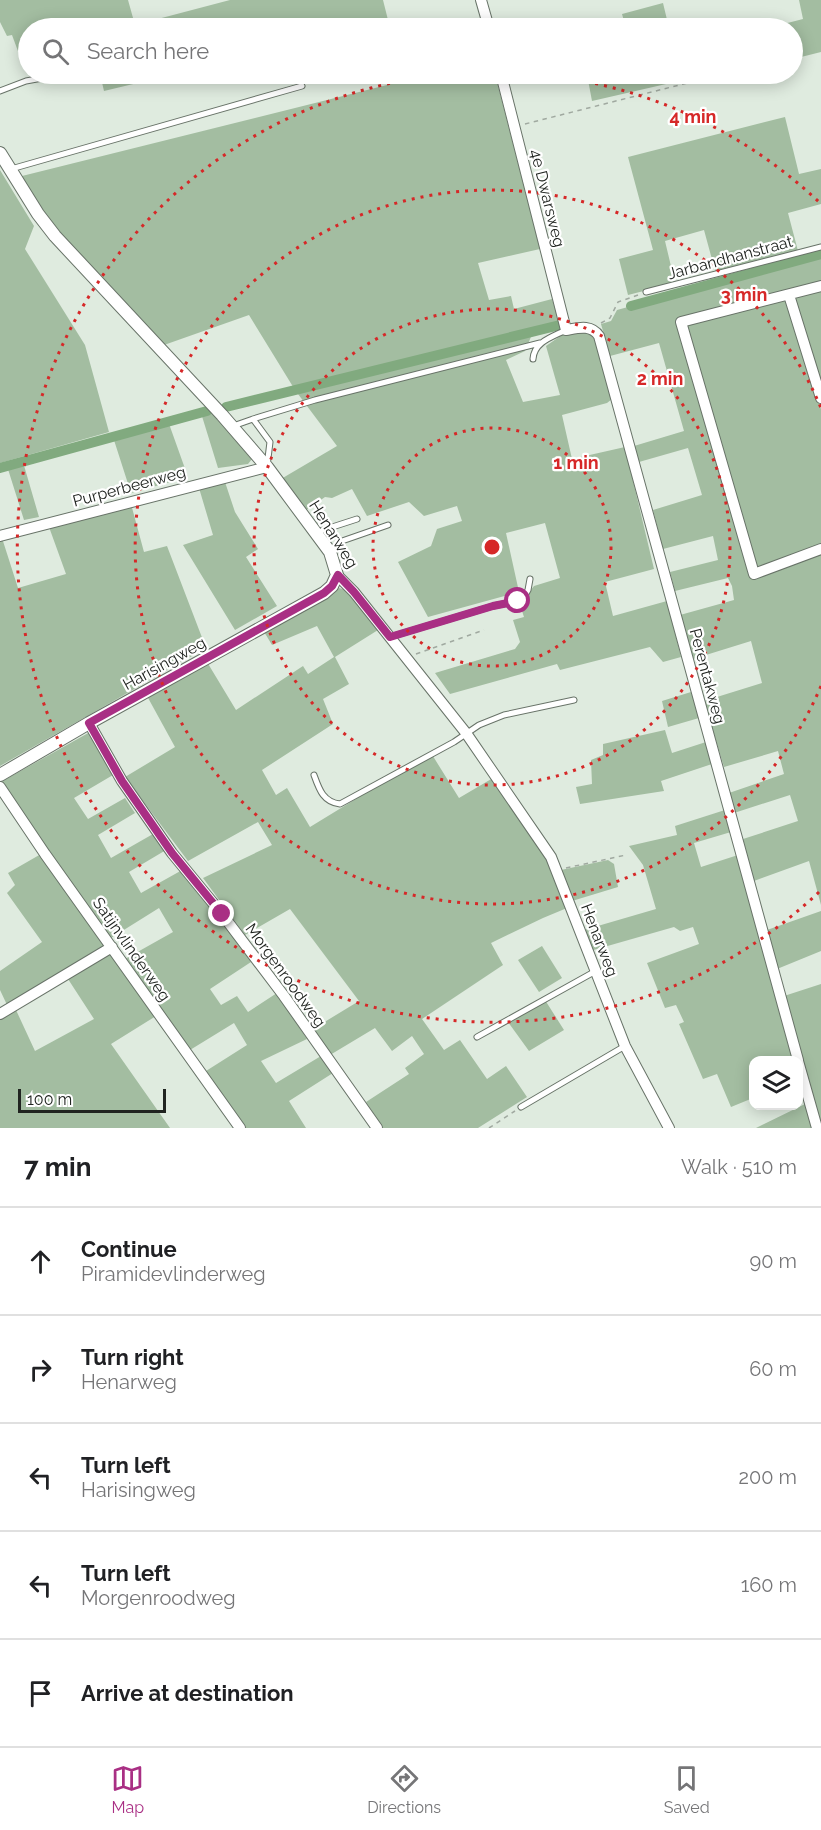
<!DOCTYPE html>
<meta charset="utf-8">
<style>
body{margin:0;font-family:Raleway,sans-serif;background:#f6f6f6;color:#202124}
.controls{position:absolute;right:18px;bottom:18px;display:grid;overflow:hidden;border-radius:12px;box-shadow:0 3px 15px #0003}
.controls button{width:54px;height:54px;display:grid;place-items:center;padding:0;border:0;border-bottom:2px solid #e0e0e0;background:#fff;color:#202124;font:30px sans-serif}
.scale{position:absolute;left:18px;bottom:15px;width:148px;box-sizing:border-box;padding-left:6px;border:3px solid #202420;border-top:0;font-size:16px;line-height:21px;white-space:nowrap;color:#202420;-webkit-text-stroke:4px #fff;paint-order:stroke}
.stop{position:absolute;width:18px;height:18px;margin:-14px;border:4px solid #a92f84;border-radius:50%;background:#fff}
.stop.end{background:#a92f84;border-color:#fff;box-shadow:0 2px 6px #0008}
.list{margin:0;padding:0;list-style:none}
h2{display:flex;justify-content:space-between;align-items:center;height:78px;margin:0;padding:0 24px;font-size:26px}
h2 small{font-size:20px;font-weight:400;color:#757577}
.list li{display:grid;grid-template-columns:39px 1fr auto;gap:18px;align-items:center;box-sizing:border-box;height:108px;padding:0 24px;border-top:2px solid #e0e0e0}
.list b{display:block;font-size:22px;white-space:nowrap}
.list p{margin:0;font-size:20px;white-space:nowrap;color:#757577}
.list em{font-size:20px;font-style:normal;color:#757577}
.icon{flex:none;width:33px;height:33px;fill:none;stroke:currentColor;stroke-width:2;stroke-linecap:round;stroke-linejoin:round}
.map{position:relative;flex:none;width:821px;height:1128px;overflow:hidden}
.search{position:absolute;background:#fff;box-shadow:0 3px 15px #0003;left:18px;right:18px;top:18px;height:66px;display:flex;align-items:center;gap:15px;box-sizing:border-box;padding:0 21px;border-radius:33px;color:#757577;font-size:22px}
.sheet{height:618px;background:#fff}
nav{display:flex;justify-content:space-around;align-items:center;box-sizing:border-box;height:84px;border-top:2px solid #e0e0e0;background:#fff;font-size:16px;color:#757577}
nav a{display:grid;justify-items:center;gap:3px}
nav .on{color:#a92f84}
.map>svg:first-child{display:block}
.green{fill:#a3bda1}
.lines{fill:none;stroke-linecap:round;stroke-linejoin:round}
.canal{stroke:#81aa7f;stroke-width:10}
.service-casing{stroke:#687368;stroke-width:7}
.minor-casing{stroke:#687368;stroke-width:12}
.tertiary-casing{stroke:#687368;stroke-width:14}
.path{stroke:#a0a9a0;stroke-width:1.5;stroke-dasharray:4.5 4.5;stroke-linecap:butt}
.service{stroke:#fff;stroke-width:5}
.minor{stroke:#fff;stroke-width:10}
.tertiary{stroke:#fff;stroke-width:12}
.route{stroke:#a92f84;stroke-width:8}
.ring{fill:none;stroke:#d62828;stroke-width:3;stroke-dasharray:3 6}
.labels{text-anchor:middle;stroke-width:4.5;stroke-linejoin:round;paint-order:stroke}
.street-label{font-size:16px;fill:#202420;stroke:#fff}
.centre{fill:#d62828;stroke:#fff;stroke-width:3}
.ring-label{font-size:18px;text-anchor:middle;font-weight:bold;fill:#d62828;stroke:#fff;stroke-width:4.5;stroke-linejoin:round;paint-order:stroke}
</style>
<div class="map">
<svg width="821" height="1128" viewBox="0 0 821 1128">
<rect width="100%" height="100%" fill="#dfebdf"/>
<path class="green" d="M0 0H128L135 25 230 0H383L389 24 409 19 410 28H28V69L25 70 12 35 7 36 0 22Z
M799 0H821V52L793 59 792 28H768L803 19Z
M663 3 669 28H626L622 14Z
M100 74H175L104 91Z
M431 74H495L540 249 478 263 489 300 511 296 514 309 552 299 560 325 533 332 525 351 506 360 523 402 560 395 546 346C563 334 574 324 595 334L612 399 607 403 562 415 572 459 625 447 654 569 605 582 613 616 667 601 681 657 663 662 650 647 560 670 557 664 450 694 435 673 515 649 520 642 513 620 524 617 518 599 525 597 534 586 560 578 545 523 506 533 519 592 428 617 398 562 431 546 437 529 462 521 457 506 424 516 409 502 367 516 352 489 332 498 325 497 305 511 281 479 337 446 295 390 249 315 164 345 50 225 18 177Z
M612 74H704L701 76 592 101 588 80Z
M785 117 799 174 821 169V204L788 213 798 251 716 274 704 230 665 241 675 283 628 295 619 259 653 250 628 157Z
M0 170 34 226 25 249 85 345 109 432 0 463Z
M821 254V283L677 322 751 578 821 551V905L809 861 754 881 743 839 798 821 790 795 734 813 729 793 784 774 778 751 724 767 704 701 762 683 751 641 693 659 680 615 734 600 732 586 728 578 675 591 670 572 718 560 713 536 663 549 653 510 702 495 688 448 639 462 634 446 684 431 659 343 610 356 601 324 611 321 617 310Z
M821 290V383L795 297Z
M787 299 821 409V546L756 570 685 324Z
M212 410 252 459 248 464 218 468 201 413Z
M168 421 188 477 131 493 113 437Z
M23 462 39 517 24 520 7 466Z
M225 482 235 512 258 549 246 557 277 606 235 630 183 545 213 535 199 488Z
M131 504 144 552 167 546 206 648 0 766V539L2 538 18 588 66 574 49 527Z
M339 588 347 590 378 630 335 657 349 684 323 699 333 724 262 770 276 795 287 788 310 827 431 753 459 798 493 778 549 857 567 908 543 918 491 943 503 965 422 1019 444 1050 460 1040 487 1079 506 1066 527 1097 478 1128H383L366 1102 409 1074 405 1068 424 1054 412 1036 392 1051 375 1028 330 1055 313 1029 359 1001 290 909 245 935 203 878 272 845 258 822 188 861 125 777 175 747 147 696 207 662 236 710 303 666 308 674 334 657 317 626 272 645 263 630Z
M691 692 699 718 668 727 662 701Z
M665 730 672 753 706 742 712 764 661 781 664 791 580 804 576 787 592 784 591 760 603 755V744Z
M90 732 113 775 74 798 88 819 125 798 135 813 98 835 111 858 153 834 166 850 129 872 141 893 184 869 221 917 251 962 210 989 221 1005 237 996 248 1012 277 993 307 1039 261 1061 276 1083 321 1056 333 1073 289 1101 306 1128H246L206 1071 247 1045 234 1023 190 1050 125 959 173 932 159 908 111 938 47 851 1 782Z
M725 810 731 832 694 843 701 867 738 855 793 1060H754L753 1098 731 1107 717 1074 703 1079 679 1024 684 1022 676 1005 665 1008 647 963 699 944 693 927 680 931 674 927 590 951 584 930 656 909 643 865 629 846 677 835 675 826Z
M41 854 107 947 8 1007 0 990V971L42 942 7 893 15 885 8 873Z
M608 860 614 864 618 887 572 901 561 870Z
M821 911V951L777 969 767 930Z
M542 946 562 978 539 992 518 960Z
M112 952 156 1016 111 1044 170 1128H0V1020L16 1010 35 1051 94 1019 68 979Z
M821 984V1123L784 996Z
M545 1000 564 1030 529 1051 508 1022Z
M805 1104 812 1128H756Z"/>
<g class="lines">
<path class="canal" d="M631 306 821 254
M226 407 560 325
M0 468 207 411"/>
<defs>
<path id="service" d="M0 91 26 81 64 74
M11 169 302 86
M646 292 821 247
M533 359C534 342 552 337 566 330
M253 419 315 400 540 343
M233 426 253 419 270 442 267 466
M317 534 323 530 357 519
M331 551 342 541 388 525
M390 637 493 606 518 601 524 597 528 590 530 579
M314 775C319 789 323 802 340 804L454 742 479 725 504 715 574 700
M477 1037 594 972
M521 1107 625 1046"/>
<path id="minor" d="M481 0 489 28
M501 74 566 330C578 328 591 324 599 336L798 1060
M821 286 681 322 754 574 821 549
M789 295 821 398
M0 536 267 467
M337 575 354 592 466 733 551 857 625 1046 669 1128
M89 723 122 781 172 853 222 914 284 996 377 1128
M0 787 45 854 240 1128
M0 1014 112 947
M798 1061 817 1128"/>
<path id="tertiary" d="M0 153 38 214 55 236 222 415 267 467 330 552 337 575 332 586 324 593 89 723 0 775"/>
</defs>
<use href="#service" class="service-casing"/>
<use href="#minor" class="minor-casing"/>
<use href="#tertiary" class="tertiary-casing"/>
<path class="path" d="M525 124 707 78 714 74
M601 323 610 318 618 302 638 295
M416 654 484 630
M566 868 626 855
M489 1128 515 1111"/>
<use href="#service" class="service"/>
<use href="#minor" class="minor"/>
<use href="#tertiary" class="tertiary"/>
</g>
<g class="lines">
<path class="route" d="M222 914 172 853 122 781 89 723 324 593 332 586 338 575 354 592 390 637 493 606 518 601"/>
</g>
<g class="ring">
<circle cx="492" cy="547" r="119"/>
<circle cx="492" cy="547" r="238"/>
<path d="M821 686A357 357 0 1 1 821 408"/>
<path d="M819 892A475 475 0 1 1 451 74M533 74A475 475 0 0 1 819 202"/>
</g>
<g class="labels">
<g class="street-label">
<text transform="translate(548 198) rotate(76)" y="6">4e Dwarsweg</text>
<text transform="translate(730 257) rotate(-15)" y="6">Jarbandhanstraat</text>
<text transform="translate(129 486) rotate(-15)" y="6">Purperbeerweg</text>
<text transform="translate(334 534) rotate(58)" y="6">Henarweg</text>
<text transform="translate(164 663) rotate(-29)" y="6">Harisingweg</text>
<text transform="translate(708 676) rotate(75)" y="6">Perentakweg</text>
<text transform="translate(600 940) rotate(69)" y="6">Henarweg</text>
<text transform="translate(132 949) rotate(55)" y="6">Satijnvlinderweg</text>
<text transform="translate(286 975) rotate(54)" y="6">Morgenroodweg</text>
</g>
</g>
<circle cx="492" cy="547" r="9" class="centre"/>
<g class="ring-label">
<text x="693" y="123">4 min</text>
<text x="744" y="301">3 min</text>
<text x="660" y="385">2 min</text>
<text x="576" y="469">1 min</text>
</g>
</svg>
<div class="controls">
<button><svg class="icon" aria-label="layers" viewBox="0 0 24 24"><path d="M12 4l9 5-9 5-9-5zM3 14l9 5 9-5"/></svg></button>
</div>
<div class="scale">100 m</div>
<div class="stop" style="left:518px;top:601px"></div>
<div class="stop end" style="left:222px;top:914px"></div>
<div class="search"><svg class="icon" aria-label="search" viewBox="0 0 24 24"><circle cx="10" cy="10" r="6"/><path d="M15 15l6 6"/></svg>Search here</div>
</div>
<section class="sheet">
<h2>7 min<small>Walk · 510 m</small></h2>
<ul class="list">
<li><svg class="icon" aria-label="ahead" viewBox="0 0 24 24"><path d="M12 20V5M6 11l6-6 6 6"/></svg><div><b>Continue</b><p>Piramidevlinderweg</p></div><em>90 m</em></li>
<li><svg class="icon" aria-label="right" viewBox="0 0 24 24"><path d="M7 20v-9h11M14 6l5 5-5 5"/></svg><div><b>Turn right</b><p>Henarweg</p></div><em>60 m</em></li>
<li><svg class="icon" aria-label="left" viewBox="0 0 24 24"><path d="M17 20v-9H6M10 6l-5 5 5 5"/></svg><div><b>Turn left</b><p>Harisingweg</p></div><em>200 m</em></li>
<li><svg class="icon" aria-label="left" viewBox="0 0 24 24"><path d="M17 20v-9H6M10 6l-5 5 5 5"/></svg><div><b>Turn left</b><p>Morgenroodweg</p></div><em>160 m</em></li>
<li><svg class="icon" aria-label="arrive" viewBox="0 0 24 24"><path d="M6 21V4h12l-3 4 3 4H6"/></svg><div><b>Arrive at destination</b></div></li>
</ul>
</section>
<nav>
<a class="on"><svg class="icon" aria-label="map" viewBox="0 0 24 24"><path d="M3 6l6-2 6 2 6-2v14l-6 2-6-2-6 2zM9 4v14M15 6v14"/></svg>Map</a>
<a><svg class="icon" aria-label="directions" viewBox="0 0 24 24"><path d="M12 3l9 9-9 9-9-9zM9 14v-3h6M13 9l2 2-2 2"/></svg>Directions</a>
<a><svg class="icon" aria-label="saved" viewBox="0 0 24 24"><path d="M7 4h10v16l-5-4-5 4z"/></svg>Saved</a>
</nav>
